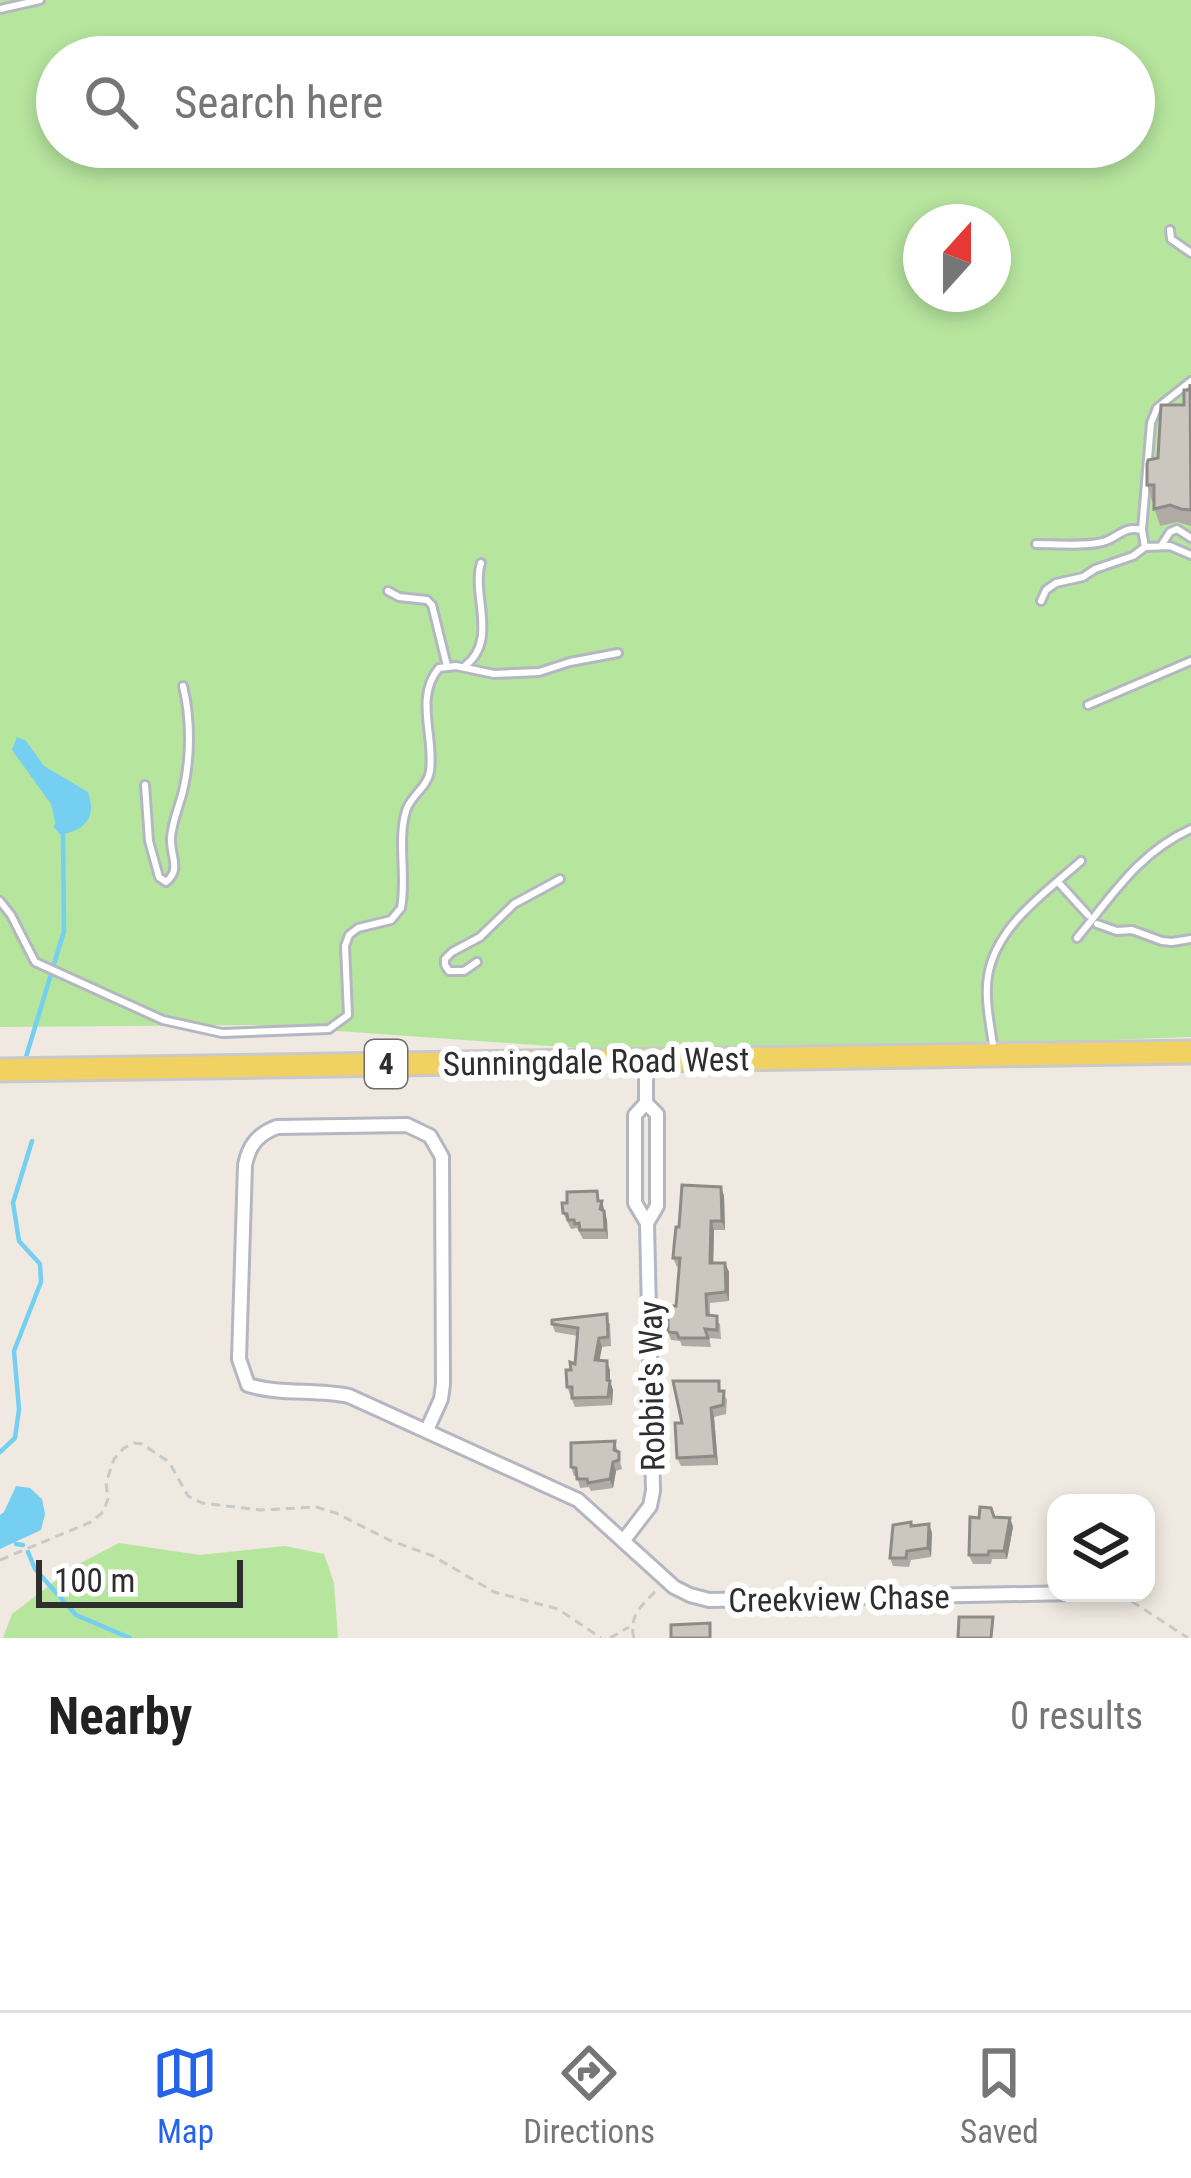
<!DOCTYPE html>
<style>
body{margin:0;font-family:"Roboto Condensed",sans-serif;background:#f6f6f6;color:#222}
.controls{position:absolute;right:36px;bottom:36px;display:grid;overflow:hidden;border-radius:24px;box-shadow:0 6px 18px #0003}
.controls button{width:108px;height:108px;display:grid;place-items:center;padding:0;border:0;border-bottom:3px solid #e0e0e0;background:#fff;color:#222;font:60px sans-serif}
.compass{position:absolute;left:903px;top:204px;width:108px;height:108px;border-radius:50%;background:#fff;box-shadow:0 6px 18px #0003;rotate:21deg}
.scale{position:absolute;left:36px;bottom:30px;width:207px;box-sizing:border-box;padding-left:12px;border:6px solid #2e2e2e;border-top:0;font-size:33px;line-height:42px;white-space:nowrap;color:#2e2e2e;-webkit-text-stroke:9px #fff;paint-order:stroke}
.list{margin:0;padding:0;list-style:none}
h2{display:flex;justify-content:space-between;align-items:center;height:156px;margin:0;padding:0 48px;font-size:51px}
h2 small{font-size:39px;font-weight:400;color:#767676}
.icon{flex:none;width:66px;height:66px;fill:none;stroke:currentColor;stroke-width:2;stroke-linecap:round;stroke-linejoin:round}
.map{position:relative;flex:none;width:1191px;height:1638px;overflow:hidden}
.search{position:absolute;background:#fff;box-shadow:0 6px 18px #0003;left:36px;right:36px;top:36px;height:132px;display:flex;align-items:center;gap:30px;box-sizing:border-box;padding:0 42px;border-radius:66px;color:#767676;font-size:45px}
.sheet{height:372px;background:#fff}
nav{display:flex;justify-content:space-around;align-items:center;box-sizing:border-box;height:168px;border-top:3px solid #e0e0e0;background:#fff;font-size:33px;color:#767676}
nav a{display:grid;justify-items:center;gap:6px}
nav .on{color:#2563eb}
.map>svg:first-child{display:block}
.green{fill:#b6e59e;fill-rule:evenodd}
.water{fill:#75cff0}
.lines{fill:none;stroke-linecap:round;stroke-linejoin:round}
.stream{stroke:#75cff0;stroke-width:4.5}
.service-casing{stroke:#b4b7c1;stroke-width:12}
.minor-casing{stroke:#b4b7c1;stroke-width:18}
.primary-casing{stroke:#c9c9c9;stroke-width:27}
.path{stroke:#c9c9c9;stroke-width:3;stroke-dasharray:9 6;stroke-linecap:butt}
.service{stroke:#fff;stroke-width:6}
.minor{stroke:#fff;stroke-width:12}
.primary{stroke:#f2d163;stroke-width:21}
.wall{fill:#afaba4}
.shaded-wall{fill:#8e8b86}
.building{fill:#cbc7bf;stroke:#8e8b86;stroke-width:3}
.labels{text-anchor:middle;stroke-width:12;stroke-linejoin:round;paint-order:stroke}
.shield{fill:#fff;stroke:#6d6d6d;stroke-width:3}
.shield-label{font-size:30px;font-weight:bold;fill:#2e2e2e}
.street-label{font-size:33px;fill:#2e2e2e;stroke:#fff}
</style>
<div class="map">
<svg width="1191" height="1638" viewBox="0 0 1191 1638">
<rect width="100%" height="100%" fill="#efe9e1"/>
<path class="green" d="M0 0H1191V1037L677 1055 254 1025 0 1027ZM57 57H1134V147H57ZM921 222H993V294H921Z
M119 1543 200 1555 285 1546 324 1554 334 1583 338 1638H3L12 1614 75 1566Z"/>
<path class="water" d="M17 737 26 741 44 766 88 792C96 815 88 829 63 834L56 826 51 804 12 750Z
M16 1486 30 1488 42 1499 45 1514 41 1530 0 1549V1515L4 1512Z"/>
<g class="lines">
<path class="stream" d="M26 1057 64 931 63 834 56 826
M0 1452 15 1438 19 1409 14 1351 41 1282 40 1264 19 1241 13 1203 32 1141
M16 1544 23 1545
M28 1552 35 1569 76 1615 130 1638"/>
<defs>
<path id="service" d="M0 9 40 0
M1170 230 1171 239 1191 253
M1142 530 1151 423 1157 408 1191 381
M1036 544C1055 544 1089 547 1106 541 1121 535 1124 526 1142 530L1145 547
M1161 546 1170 532 1177 529 1191 538
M388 591 399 597 427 600 432 605 447 666
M1041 601 1046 590 1056 583 1083 577 1095 569 1133 556 1145 547 1170 546 1191 555
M465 666C499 640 471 594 481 563
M1088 705 1191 661
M145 785 149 841 159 877 166 882C182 869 170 856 171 838 172 822 179 807 183 791 191 758 191 718 183 686
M1058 882 1088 915
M0 901 11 915 35 962 163 1020 222 1033 329 1029 348 1015 345 946 349 935 358 928 391 920 401 908C407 878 397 840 406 811 410 796 428 787 430 771 435 737 414 697 439 668L456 666 494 674 539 672 570 662 618 653
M1097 924 1117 931 1132 930 1162 941 1172 942 1191 939
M1077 938C1113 895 1138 853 1191 829
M477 962 464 971H449L445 965V959L452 952 480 937 514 904 560 879
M994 1052C991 1028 984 1000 988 976 996 926 1045 893 1081 861"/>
<path id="minor" d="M646 1060V1103L657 1114V1206L647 1223
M427 1430 441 1399 443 1384 442 1157 430 1136 407 1125 277 1127C258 1134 249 1145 245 1165L239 1359 248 1385C281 1395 315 1389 349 1396L578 1500 674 1587 690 1595 709 1600 1075 1593
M624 1540 650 1506 653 1491 647 1223 635 1203V1115L646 1103"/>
<path id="primary" d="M0 1070 1191 1052"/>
</defs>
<use href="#service" class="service-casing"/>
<use href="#minor" class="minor-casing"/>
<use href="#primary" class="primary-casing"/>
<path class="path" d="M0 1560 91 1522 103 1512 108 1499 106 1483 114 1459 124 1448 134 1443 142 1444 169 1462 188 1496 202 1503 260 1510 316 1507 336 1513 389 1540 433 1556 494 1592 558 1609 601 1638
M1119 1593 1188 1638
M610 1638 629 1627
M634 1638C628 1617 642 1604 657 1590"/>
<use href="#service" class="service"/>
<use href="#minor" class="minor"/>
<use href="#primary" class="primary"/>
</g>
<path class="wall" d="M1191 384V526L1177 522 1160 526 1147 485 1184 405Z
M721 1187 724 1196 725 1230H714L713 1263H725L729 1272V1301L710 1303V1315L720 1324 721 1339 709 1338 711 1347 682 1346 680 1341 671 1340 668 1332 676 1306 679 1267H677L673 1258 679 1227Z
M605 1210 608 1239H583L577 1228 571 1229 563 1213Z
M610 1323 611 1346 602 1347 599 1360 610 1370V1381L613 1390 612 1405 575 1407 567 1387 575 1364 578 1336 555 1332 552 1324Z
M722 1391 727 1400 726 1414 714 1417 718 1465 681 1466 677 1458Z
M615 1441 622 1469 616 1471 613 1488 591 1491 589 1487 580 1488 577 1476H574L571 1467Z
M994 1517 1010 1518 1013 1527 1007 1559H992L991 1564H973L969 1555 979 1518Z
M929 1524 932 1533 931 1557 911 1560 909 1567 893 1566 890 1558 911 1526Z"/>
<path class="shaded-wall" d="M721 1187 724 1196 725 1230 722 1221Z
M597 1191 601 1208 602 1201 607 1220 608 1239 598 1201Z
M711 1221 714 1230 713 1272 710 1263Z
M725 1263 729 1272V1301L726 1292Z
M599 1338 602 1347 598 1369 595 1360Z
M607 1361 610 1370V1383V1381L613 1390 612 1405 607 1380Z
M711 1408 714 1417 718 1465 715 1456Z
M613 1462 616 1471 613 1488 610 1479Z
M1010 1518 1013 1527 1007 1559 1004 1551Z
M929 1524 932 1533 931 1557 928 1548Z"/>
<path class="building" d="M1190 384 1191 510 1181 509 1170 505 1154 509V485H1147V464L1148 460 1158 458 1161 405H1184V390H1190Z
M682 1185 721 1187 722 1221H711L710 1263H725L726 1292 706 1294 707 1315 717 1316V1330L705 1329 708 1338H679L677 1333 668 1332V1306H676L680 1258H673L674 1246 676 1227H679Z
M597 1191 598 1201H602L600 1209 604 1211 605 1230H580L579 1223 575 1224 574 1220H568L567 1214 563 1213 562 1203H567V1192Z
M607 1314 608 1337 599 1338 595 1360 607 1361V1380L610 1381 608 1397 572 1398V1387H567L566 1370H571L570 1362 575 1364 578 1328 552 1324V1320Z
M673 1381H719V1391H724L723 1405 711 1408 715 1456 677 1458 675 1423H682Z
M615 1441 614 1450 619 1452V1460L613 1462 610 1479 588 1483 587 1479H577L576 1468 571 1467V1443Z
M980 1507 991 1508 994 1517 1010 1518 1004 1551H989L988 1555H969L970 1517 979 1518Z
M911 1522V1526L929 1524 928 1548 907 1551 906 1558H890L893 1525Z
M959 1617H993L991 1638H958Z
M710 1623V1638H671V1625Z"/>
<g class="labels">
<rect class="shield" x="365" y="1040" width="42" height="48" rx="9"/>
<g class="shield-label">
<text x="386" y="1074">4</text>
</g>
<g class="street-label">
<text transform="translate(596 1061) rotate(-1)" y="12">Sunningdale Road West</text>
<text transform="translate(651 1386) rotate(-91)" y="12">Robbie's Way</text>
<text transform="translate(839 1598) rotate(-1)" y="12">Creekview Chase</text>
</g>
</g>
</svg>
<div class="controls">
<button><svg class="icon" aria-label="layers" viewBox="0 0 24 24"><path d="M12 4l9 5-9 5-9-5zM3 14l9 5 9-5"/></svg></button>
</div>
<svg class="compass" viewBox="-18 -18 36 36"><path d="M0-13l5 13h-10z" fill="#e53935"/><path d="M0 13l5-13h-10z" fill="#767676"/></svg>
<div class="scale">100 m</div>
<div class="search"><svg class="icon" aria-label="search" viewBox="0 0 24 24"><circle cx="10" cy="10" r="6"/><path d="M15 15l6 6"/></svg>Search here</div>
</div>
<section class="sheet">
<h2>Nearby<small>0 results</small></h2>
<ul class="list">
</ul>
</section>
<nav>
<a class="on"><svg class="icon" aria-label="map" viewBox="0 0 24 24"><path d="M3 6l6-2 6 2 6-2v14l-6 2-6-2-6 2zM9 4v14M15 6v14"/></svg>Map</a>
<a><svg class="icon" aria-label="directions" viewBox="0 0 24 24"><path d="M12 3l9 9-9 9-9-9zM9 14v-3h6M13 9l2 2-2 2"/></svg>Directions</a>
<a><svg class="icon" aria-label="saved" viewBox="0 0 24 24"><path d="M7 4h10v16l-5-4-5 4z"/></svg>Saved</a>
</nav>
